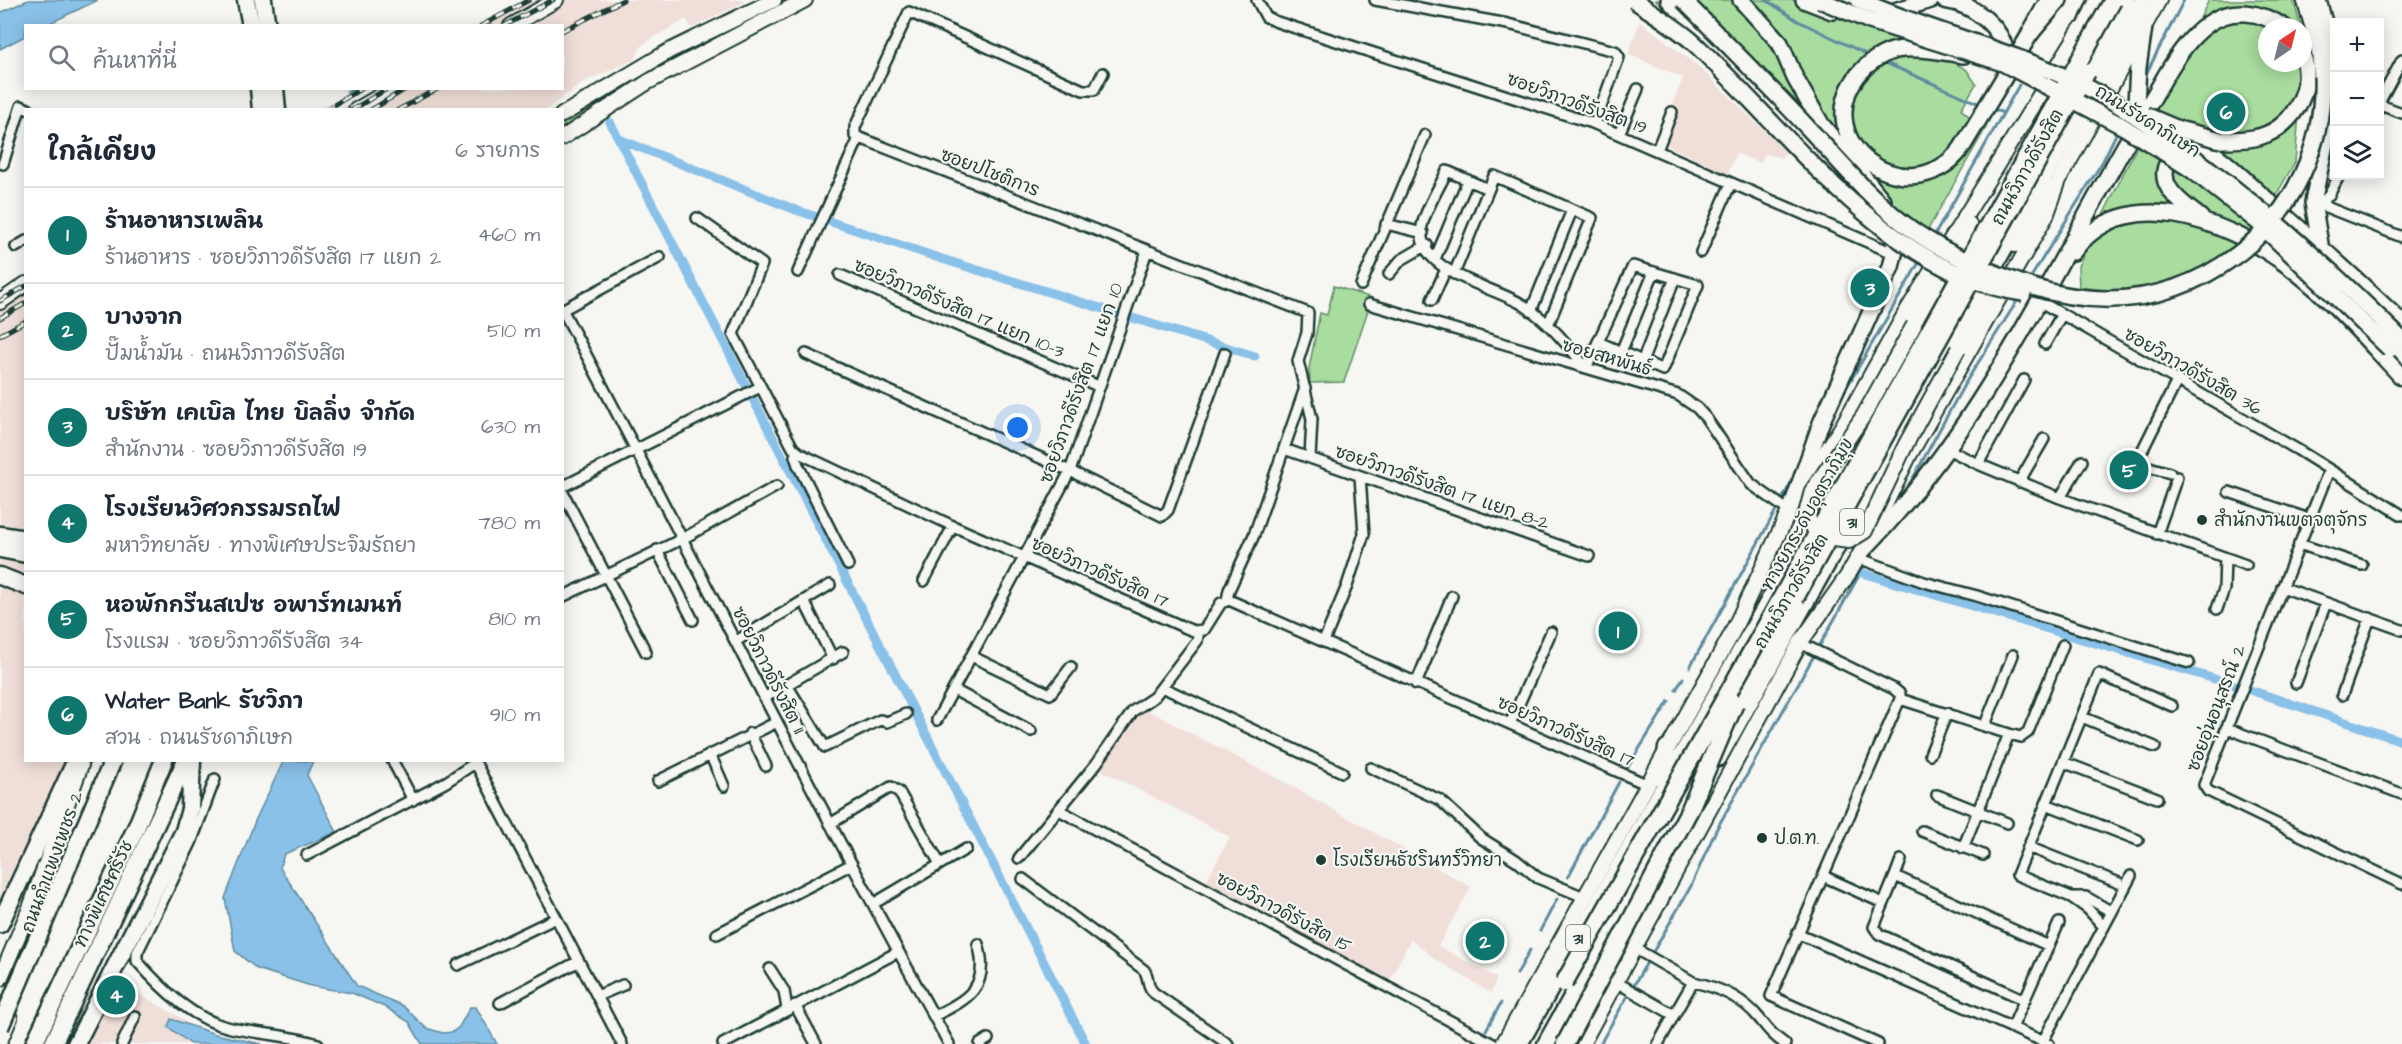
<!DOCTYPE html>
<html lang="th">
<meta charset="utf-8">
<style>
body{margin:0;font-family:"Architects Daughter","Playpen Sans Thai",sans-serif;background:#f2f2f3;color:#1f2937}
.controls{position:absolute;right:18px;top:18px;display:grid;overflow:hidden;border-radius:0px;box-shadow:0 3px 15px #0003}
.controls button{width:54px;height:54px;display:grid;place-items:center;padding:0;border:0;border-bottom:2px solid #e0e1e3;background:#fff;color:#1f2937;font:30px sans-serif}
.compass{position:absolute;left:2258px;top:18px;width:54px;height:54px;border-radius:50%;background:#fff;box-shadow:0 3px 15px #0003;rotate:35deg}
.you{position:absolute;left:1018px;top:428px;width:21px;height:21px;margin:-15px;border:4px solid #fff;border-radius:50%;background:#1a73e8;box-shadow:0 0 0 9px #1a73e833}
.badge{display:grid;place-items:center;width:39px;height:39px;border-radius:50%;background:#0f766e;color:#fff;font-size:20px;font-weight:700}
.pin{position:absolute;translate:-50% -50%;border:3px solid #fff;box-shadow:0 2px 6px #0006}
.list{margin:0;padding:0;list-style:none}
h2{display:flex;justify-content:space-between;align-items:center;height:78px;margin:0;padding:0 24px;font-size:26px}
h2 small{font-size:20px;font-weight:400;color:#747a83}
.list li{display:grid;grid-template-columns:39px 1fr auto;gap:18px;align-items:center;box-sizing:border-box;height:96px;padding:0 24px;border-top:2px solid #e0e1e3}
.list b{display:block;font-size:22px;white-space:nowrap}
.list p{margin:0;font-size:20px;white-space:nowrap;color:#747a83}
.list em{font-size:20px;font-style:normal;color:#747a83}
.icon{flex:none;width:33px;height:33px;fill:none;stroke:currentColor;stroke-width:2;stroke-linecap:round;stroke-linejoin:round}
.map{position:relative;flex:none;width:2402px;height:1044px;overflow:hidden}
.search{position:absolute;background:#fff;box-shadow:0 3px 15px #0003;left:24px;top:24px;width:540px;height:66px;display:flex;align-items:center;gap:15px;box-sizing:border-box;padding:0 21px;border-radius:0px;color:#747a83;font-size:22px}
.panel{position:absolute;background:#fff;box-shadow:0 3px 15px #0003;left:24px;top:108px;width:540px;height:654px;border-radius:0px}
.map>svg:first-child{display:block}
.built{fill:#f0dfd9}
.green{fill:#a8dd9f;stroke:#648d6a;stroke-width:1.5}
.water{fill:#8ac1e8;stroke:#5f8ca0;stroke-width:1.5}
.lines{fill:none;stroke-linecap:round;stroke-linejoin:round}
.stream{stroke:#5f8ca0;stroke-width:3}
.canal{stroke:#8ac1e8;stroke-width:9}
.street-casing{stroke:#1f3d34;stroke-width:14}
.secondary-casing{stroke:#1f3d34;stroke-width:18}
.primary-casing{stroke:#1f3d34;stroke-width:20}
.highway-casing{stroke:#1f3d34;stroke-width:21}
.street{stroke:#f6f6f2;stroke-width:9}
.secondary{stroke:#f6f6f2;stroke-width:14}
.primary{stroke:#f6f6f2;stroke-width:15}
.highway{stroke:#f6f6f2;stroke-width:16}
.rail-casing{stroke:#1f3d34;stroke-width:5}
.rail{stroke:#f6f6f2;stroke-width:3;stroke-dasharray:9;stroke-linecap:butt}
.secondary-bridge-casing{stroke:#1f3d34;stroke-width:18;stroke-linecap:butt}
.primary-bridge-casing{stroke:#1f3d34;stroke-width:20;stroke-linecap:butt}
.highway-bridge-casing{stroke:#1f3d34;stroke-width:21;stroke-linecap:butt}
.secondary-bridge{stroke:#f6f6f2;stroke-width:14}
.primary-bridge{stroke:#f6f6f2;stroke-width:15}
.highway-bridge{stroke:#f6f6f2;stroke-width:16}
.poi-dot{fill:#1f3d34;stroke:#f6f6f2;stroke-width:2}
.labels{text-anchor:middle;stroke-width:4.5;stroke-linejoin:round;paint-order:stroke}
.shield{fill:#f6f6f2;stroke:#60746d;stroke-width:1.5}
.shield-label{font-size:16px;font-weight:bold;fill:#1f3d34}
.street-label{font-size:18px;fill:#1f3d34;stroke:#f6f6f2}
.poi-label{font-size:18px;fill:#1f3d34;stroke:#f6f6f2;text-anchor:start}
</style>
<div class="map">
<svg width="2402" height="1044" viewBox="0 0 2402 1044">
<rect width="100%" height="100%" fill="#f6f6f2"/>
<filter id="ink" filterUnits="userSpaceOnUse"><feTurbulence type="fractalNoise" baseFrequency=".0167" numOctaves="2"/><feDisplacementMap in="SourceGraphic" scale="12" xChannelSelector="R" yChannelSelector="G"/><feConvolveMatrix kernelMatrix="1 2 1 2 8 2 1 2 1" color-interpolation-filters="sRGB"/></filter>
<g filter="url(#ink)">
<path class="built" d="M535 0H748L692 28 686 19 643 44 634 60 586 81 547 109 338 110 374 89 562 88V26L487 25Z
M1640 21 1700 68 1786 152 1782 158 1765 154 1760 163 1736 153 1728 174 1664 144 1678 110 1671 107 1683 78 1628 54Z
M25 288 26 760 74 761 0 913V303Z
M1145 709 1288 784 1471 887 1438 946 1497 978 1491 993 1435 959 1411 939 1389 982 1205 883 1230 837 1101 770 1134 715Z
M101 972 181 1018 213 1044H69Z"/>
<path class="green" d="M784 0H792L654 71 563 130V124L604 95Z
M1656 0H1731C1766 29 1787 76 1808 116L1803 117Z
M1747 0H1793L1837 18 1921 43 1967 70 1976 84 1961 109 1973 120C1964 136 1956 153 1940 163 1935 166 1928 167 1922 168 1889 174 1852 150 1852 114 1852 99 1860 88 1867 76L1853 69 1848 148C1855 156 1862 167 1871 173 1890 187 1944 183 1960 165 1970 154 1976 136 1983 123L1987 126 1926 233 1906 219 1846 150Z
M2209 0H2293L2301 27H2267V63H2303V34L2305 41 2295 162 2255 232 2234 251 2181 283 2141 294 2079 287 2078 266Z
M1334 286 1372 298 1344 382 1310 383 1309 368 1320 313 1327 315Z"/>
<path class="water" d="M28 0H98L46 25 26 26 25 36 0 49V13Z
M284 760 313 761 307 775 337 832 284 854 280 868 357 986 403 1006 426 1028 443 1033 452 1032 459 1027 470 1007H476L497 1044H422L409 1022 385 1007 352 993 311 986 257 969 235 951 225 898 255 821Z
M171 1019 215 1034 262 1044H191L168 1027Z"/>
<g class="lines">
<path class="stream" d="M1766 0 1798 21 1872 57
M483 26 530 0
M1881 61 1982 105
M2145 76 2184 0
M347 92 354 88
M1991 108 2003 113
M1933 238 2019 85
M2028 282 2103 161 2118 130
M1840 399 1921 259
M1906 491 1964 385 2019 298
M1690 667 1797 472
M1676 690 1683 678
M1626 770 1669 701
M1568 877 1619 782
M1540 931 1557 899
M1517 974 1530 950
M1486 1030 1501 1003
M1600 1044 1691 886 1716 830 1875 547"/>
<path class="canal" d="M599 101 600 103
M610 122 1086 1044
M619 139 796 210 942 259 1255 356
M1849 569 2238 686 2402 741"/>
<defs>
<path id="street" d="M1257 0 1266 17 1277 22 1595 124 1886 250
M1375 0 1508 24 1615 51 1619 57 1595 124
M1103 73 1094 90H1083L909 12 855 127V136L1308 313 1307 333 1298 361 1312 419 1310 458
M2380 101 2402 60
M2380 105 2402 113
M1619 134 1638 89
M1657 150 1672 112
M3 164 21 106 30 110
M1488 189 1447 171C1440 186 1425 210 1422 226 1414 273 1497 287 1525 306 1549 322 1568 345 1586 368L1633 266 1698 285 1663 370 1598 342
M2321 205 2402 237
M2317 208 2329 195 2339 176
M697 218 762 264 733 334 793 448 799 453 953 526 1186 628 1194 631 1204 630 1221 603 1229 600 1646 784
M1386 224 1423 233
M16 247 26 241
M1701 252 1731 183
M1435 259 1468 180
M798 272 859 138
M1389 274 1401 260 1427 245
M1454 274 1494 176 1592 218 1548 325
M840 275 1098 386
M1361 285 1425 135
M1432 300 1446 269
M2039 301 2298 450 2402 515
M1369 304 1678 395 1697 408 1706 418 1751 484 1789 511
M562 309C692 554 815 802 949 1044
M562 310 660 257
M1531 311 1572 210
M2045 344 2062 314
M1621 352 1654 272
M806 354 1070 471 1162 516 1168 510 1225 353
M1642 362 1675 278
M1945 448 1978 464 2024 380
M1284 449 1589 556
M798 452 795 456 798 465 848 565
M1978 464 2060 498 2246 565
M2329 470 2204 785 2208 791 2402 884
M2170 473 2142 465 2138 459 2177 381
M2019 482 2044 439
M562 487 760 387
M562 491 646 652
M2229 492 2309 519
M2060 498 2082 461
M2157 534 2177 477
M2299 544 2362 565
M657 550 693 620
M1858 558 1924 582 1977 596 2189 663
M924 581 953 526
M2282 587 2402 630
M562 597 684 538 777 486
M1227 600 1229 590 1254 535 1305 388
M804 601 833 659
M2217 609 2224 589 2225 558
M736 641 830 585
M1324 641 1347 586 1364 534 1360 476
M1800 643 1894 689 1900 694V699L1771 996 1878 1044
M971 656 1050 694 1071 667
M2296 683 2326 603
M1416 684 1452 596
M787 685 825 747 880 720 887 722 906 714
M1162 687 1342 772
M954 690 1031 731
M2342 695 2370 618
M764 698 843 652
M1900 699 2009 734 1963 848
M2082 717 2155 747
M937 720 1070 471 1147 251
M1510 724 1551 632
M1985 725 2013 655
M2226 728 2402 794
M750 733 766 766
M2009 734 2021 737 2028 732 2063 645
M710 754 724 786
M1930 754 1947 713
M392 760 413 800
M474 760 622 1044
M2063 762 2157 798
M1371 768 1440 800 1481 838 1516 860 1538 878 1584 897
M215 779 191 843 137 953V961C162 989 193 1020 231 1028 260 1034 289 1035 318 1044
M658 781 777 722
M1937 795 2007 823
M2046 804 2138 840
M1059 810 1493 1044
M830 824 891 787 899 792 940 864
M1922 831 1983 855
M2028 847 2119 883
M307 855 446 782 475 763
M1019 858 1096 764 1133 711 1154 697 1197 641 1199 631
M1823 876 1883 903
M1895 876 1901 860
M1023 879 1144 970C1150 978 1146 986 1154 993L1228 1044
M2071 897 2017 875 2099 674 2172 706
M873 904 966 849
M2104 927 2088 909 2071 897H2086L2112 912
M1797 933 2049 1044
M717 934 852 864
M1634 948 1693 982
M458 965 556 918
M770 969 784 991 787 1009
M1616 982 1674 1015 1693 982C1718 987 1742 997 1759 1018 1768 1029 1773 1036 1785 1044
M597 996 623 985
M2025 1000 1879 934 1874 927 1895 876 2049 946
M500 1003 579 961
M795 1005 816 1044
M934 1016C967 1000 991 987 978 944
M2012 1028 2059 923
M2043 1041 2131 876
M122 1044 135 1016
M723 1044 898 952
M980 1044 988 1039
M1658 1044 1674 1015"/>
<path id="secondary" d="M511 26 556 0
M356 110 394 88
M562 115 669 51 774 0
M562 138 648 82 805 0
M2015 245 2042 200 2054 186
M0 302 26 284
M1914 325 1969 224
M1958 349 1994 283
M1880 515 1910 454 2046 216 2059 180 2159 0
M0 979 30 908 81 765
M0 1041 10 1018
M1503 1044 1730 637 1793 503 1843 425 1905 314 2080 30
M1582 1044 1800 643 1848 575 1868 540"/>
<path id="primary" d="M1669 0 1841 183
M1741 0 1780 43 1795 78 1821 124 1883 201
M1804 0 1832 11
M1944 0C1975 4 2007 30 2007 63
M2305 0 2319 47 2322 76
M2318 0 2330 45 2334 89 2331 115 2313 202 2320 244
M1827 3 1840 4 1850 0
M1881 15 1931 0
M1964 55C1943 52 1917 46 1896 50 1880 54 1868 63 1858 75 1807 142 1907 217 1961 149L2030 34 2059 0
M2135 123 2138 67 2144 27
M2221 140C2231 140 2243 140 2254 138 2291 131 2315 91 2303 56
M2201 218C2181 202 2152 184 2171 157 2176 150 2181 144 2190 142 2214 147 2247 183 2266 199 2312 240 2358 280 2402 323
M2073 252C2125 181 2225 221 2283 262 2327 293 2365 338 2402 377
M1793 503 1821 423 1891 267 1895 250 1893 227
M1863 550C1950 461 2015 347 2074 238 2100 190 2126 142 2154 96 2169 70 2183 42 2208 24 2232 6 2261 12 2284 27"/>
<path id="highway" d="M246 0 251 26
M263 0 267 26
M2030 34 2049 0
M2072 60 2098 0
M2087 72 2126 0
M259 88 261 110
M275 88 277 110
M0 535 26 539
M0 549 26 554
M0 576 26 586
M1729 715 1795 598
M1718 758 2143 0
M1662 778 1667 748
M0 924 76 760
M1627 931 1659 901
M34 1044 136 828 164 760
M53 1044 186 760
M76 1044 184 831 190 809 192 760
M1519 1044 1884 397
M1546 1044 1706 756"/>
</defs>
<use href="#street" class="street-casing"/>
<use href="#secondary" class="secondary-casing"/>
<use href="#primary" class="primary-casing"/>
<use href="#highway" class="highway-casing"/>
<use href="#street" class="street"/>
<use href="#secondary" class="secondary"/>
<use href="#primary" class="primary"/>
<use href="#highway" class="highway"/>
<defs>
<path id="rail" d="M481 26 529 0
M504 26 553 0
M562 31 623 0
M326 110 362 88
M352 110 388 88
M371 110 407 88
M398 110 439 88
M0 301 26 286
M0 318 26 303
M0 335 26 321"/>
</defs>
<use href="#rail" class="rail-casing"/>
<use href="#rail" class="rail"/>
<defs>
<path id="secondary-bridge" d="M1914 325 1864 415 1812 491 1807 510 1809 520 1815 531 1826 538 1849 541 1865 531 1906 444 1958 349"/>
<path id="primary-bridge" d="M1634 0C1654 14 1676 27 1694 43 1788 131 1888 274 2023 293
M1683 0C1726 43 1769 86 1810 130 1840 162 1868 196 1903 223 1934 247 1967 262 2002 276 2084 310 2165 309 2238 254 2293 212 2325 145 2322 76
M1820 0 1870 21 2003 63 2124 127 2192 170 2258 222 2390 349
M1859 0C1930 31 2006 49 2076 82 2113 99 2147 123 2180 147 2260 205 2332 270 2402 340
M2145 115 2178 129 2221 140"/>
<path id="highway-bridge" d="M1795 598 2087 72
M1564 983 1767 624 2113 0
M0 1027 113 760
M1565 1044 1690 809 1735 703"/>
</defs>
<use href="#secondary-bridge" class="secondary-bridge-casing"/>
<use href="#primary-bridge" class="primary-bridge-casing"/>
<use href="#highway-bridge" class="highway-bridge-casing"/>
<use href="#secondary-bridge" class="secondary-bridge"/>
<use href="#primary-bridge" class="primary-bridge"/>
<use href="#highway-bridge" class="highway-bridge"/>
</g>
</g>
<g class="poi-dot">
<circle cx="2202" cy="520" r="6"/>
<circle cx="1762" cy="838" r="6"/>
<circle cx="1321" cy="860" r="6"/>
</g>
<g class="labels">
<g class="shield">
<rect x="1840" y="509" width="24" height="26" rx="4.5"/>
<rect x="1566" y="925" width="24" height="26" rx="4.5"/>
</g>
<g class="shield-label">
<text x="1852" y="528">31</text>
<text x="1578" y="944">31</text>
</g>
<g class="street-label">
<text transform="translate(1577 103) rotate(20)" y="6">ซอยวิภาวดีรังสิต 19</text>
<text transform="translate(2148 121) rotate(32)" y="6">ถนนรัชดาภิเษก</text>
<text transform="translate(2027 167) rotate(-61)" y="6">ถนนวิภาวดีรังสิต</text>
<text transform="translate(990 172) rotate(21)" y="6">ซอยปโชติการ</text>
<text transform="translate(959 308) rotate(23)" y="6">ซอยวิภาวดีรังสิต 17 แยก 10-3</text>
<text transform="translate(1607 357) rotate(16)" y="6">ซอยสหพันธ์</text>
<text transform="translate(2193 371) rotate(30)" y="6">ซอยวิภาวดีรังสิต 36</text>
<text transform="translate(1081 383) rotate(-70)" y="6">ซอยวิภาวดีรังสิต 17 แยก 10</text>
<text transform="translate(1442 487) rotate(19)" y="6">ซอยวิภาวดีรังสิต 17 แยก 8-2</text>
<text transform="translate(1807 514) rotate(-61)" y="6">ทางยกระดับอุตราภิมุข</text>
<text transform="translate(1100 572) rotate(24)" y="6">ซอยวิภาวดีรังสิต 17</text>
<text transform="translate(1791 591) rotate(-60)" y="6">ถนนวิภาวดีรังสิต</text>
<text transform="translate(769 670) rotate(63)" y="6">ซอยวิภาวดีรังสิต 11</text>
<text transform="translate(2216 708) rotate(-69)" y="6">ซอยอุ่นอนุสรณ์ 2</text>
<text transform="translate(1566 731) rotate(24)" y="6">ซอยวิภาวดีรังสิต 17</text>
<text transform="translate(52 862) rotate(-70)" y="6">ถนนกำแพงเพชร 2</text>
<text transform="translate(103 894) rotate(-65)" y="6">ทางพิเศษศรีรัช</text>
<text transform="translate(1284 912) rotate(28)" y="6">ซอยวิภาวดีรังสิต 15</text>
</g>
<g class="poi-label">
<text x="2214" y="526">สำนักงานเขตจตุจักร</text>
<text x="1774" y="844">ป.ต.ท.</text>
<text x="1333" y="866">โรงเรียนธัชรินทร์วิทยา</text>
</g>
</g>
</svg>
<div class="controls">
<button>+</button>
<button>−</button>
<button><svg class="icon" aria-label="layers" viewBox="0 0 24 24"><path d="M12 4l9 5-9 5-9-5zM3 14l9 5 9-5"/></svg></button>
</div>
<svg class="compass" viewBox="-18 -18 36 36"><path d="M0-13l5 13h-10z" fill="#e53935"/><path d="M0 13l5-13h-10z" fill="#747a83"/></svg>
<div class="you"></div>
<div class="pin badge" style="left:1618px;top:631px">1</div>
<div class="pin badge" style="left:1485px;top:941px">2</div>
<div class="pin badge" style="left:1870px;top:288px">3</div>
<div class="pin badge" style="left:116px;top:995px">4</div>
<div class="pin badge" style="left:2129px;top:470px">5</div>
<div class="pin badge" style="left:2226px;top:112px">6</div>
<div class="search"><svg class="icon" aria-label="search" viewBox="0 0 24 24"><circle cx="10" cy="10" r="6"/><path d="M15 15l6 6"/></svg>ค้นหาที่นี่</div>
<section class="panel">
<h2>ใกล้เคียง<small>6 รายการ</small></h2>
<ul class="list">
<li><span class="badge">1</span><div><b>ร้านอาหารเพลิน</b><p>ร้านอาหาร · ซอยวิภาวดีรังสิต 17 แยก 2</p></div><em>460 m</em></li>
<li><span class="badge">2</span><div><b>บางจาก</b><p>ปั๊มน้ำมัน · ถนนวิภาวดีรังสิต</p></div><em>510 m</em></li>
<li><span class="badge">3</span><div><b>บริษัท เคเบิล ไทย บิลลิ่ง จำกัด</b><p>สำนักงาน · ซอยวิภาวดีรังสิต 19</p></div><em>630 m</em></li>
<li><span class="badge">4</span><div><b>โรงเรียนวิศวกรรมรถไฟ</b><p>มหาวิทยาลัย · ทางพิเศษประจิมรัถยา</p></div><em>780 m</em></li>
<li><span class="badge">5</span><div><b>หอพักกรีนสเปซ อพาร์ทเมนท์</b><p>โรงแรม · ซอยวิภาวดีรังสิต 34</p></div><em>810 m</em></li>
<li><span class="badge">6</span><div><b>Water Bank รัชวิภา</b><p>สวน · ถนนรัชดาภิเษก</p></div><em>910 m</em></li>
</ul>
</section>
</div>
